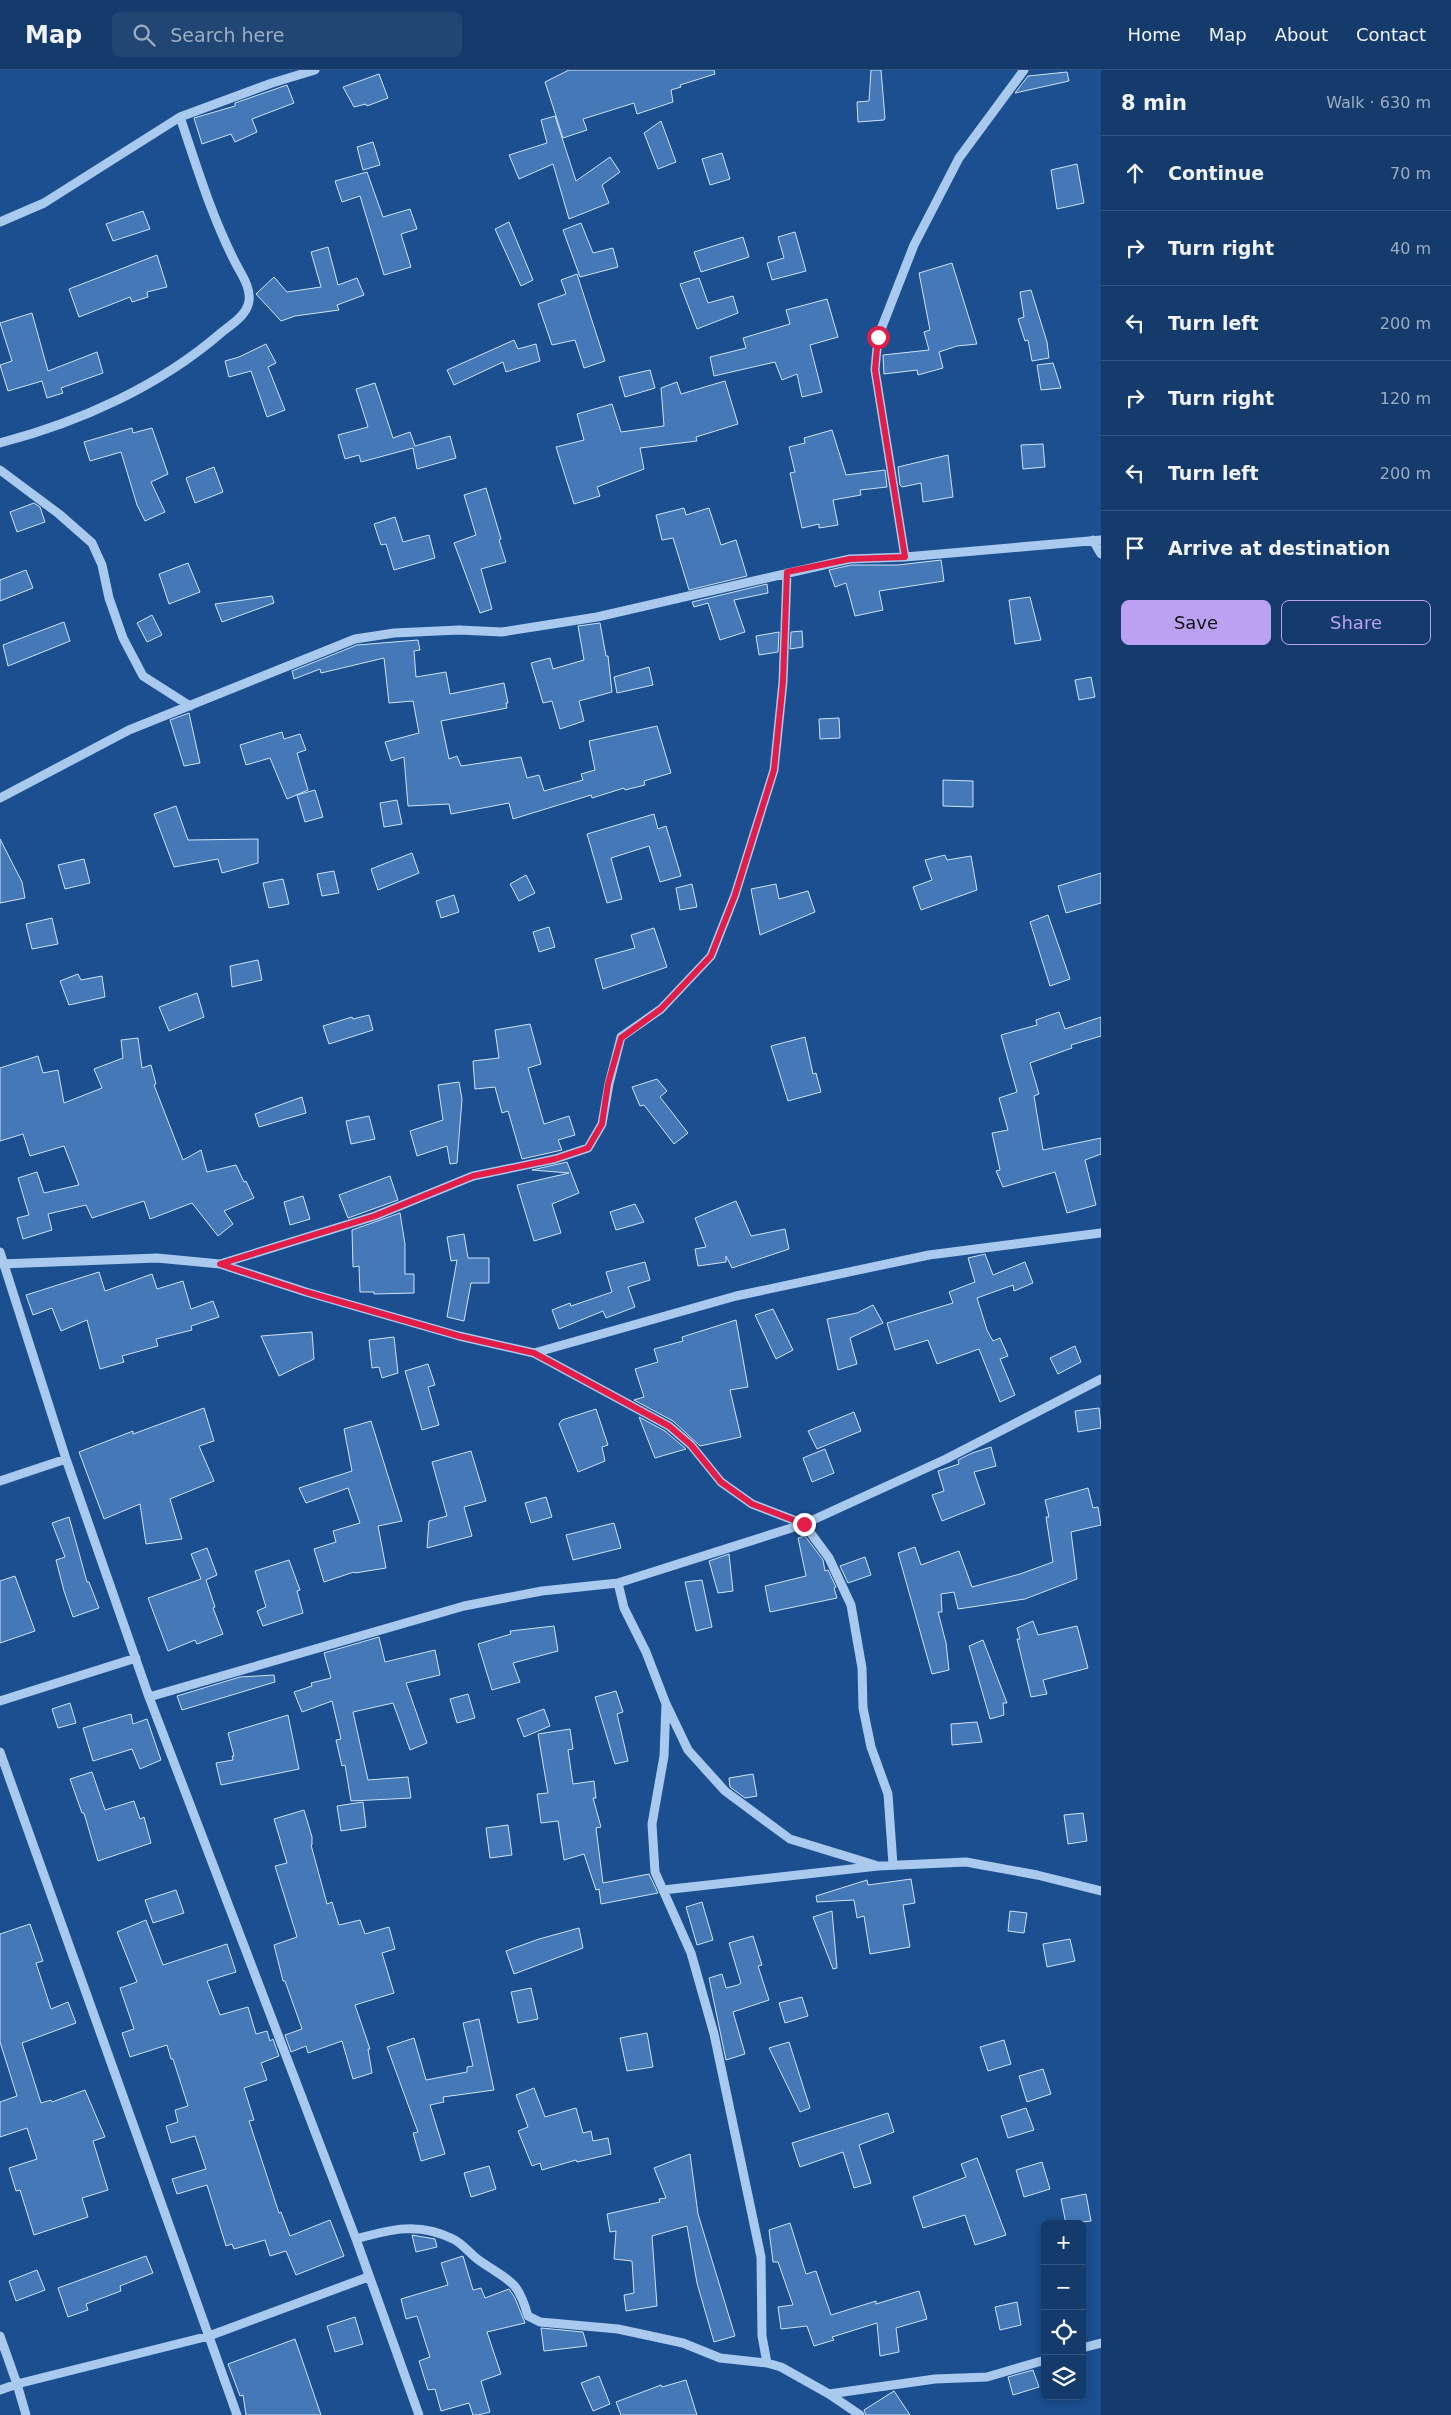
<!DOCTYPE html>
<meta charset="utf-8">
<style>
body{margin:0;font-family:"DejaVu Sans",sans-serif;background:#214673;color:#f1f3f6}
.controls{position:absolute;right:15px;bottom:15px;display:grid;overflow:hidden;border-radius:8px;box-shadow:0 2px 8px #0003}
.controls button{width:45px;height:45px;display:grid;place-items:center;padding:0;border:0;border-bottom:1px solid #33557e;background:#143b6b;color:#f1f3f6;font:25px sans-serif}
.stop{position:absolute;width:15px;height:15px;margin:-11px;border:4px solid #e11d48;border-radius:50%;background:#fff}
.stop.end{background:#e11d48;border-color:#fff;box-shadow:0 1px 5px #0008}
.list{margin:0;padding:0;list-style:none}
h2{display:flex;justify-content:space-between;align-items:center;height:65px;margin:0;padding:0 20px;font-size:21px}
h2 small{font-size:16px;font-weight:400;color:#9dadc1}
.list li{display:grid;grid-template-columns:32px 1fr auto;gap:15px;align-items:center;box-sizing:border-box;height:75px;padding:0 20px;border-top:1px solid #33557e}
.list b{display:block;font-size:19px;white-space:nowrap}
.list em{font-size:16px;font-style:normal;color:#9dadc1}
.actions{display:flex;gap:10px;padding:15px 20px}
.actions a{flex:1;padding:11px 0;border:1px solid #bca0f2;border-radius:8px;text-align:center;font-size:18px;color:#bca0f2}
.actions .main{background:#bca0f2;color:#111}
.icon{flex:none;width:28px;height:28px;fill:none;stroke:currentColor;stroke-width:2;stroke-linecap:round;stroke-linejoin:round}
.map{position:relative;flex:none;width:1101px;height:2345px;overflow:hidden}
header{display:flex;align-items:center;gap:30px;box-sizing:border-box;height:70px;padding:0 25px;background:#143b6b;border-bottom:1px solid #33557e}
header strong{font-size:24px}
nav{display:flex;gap:28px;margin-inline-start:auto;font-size:18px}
.search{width:350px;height:45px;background:#214673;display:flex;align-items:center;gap:12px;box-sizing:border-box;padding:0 18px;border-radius:8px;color:#9dadc1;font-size:19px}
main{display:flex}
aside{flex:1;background:#143b6b}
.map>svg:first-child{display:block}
.building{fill:#4478b7;stroke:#cfe3fa}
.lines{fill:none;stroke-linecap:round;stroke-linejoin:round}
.minor{stroke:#a9c9ee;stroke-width:9}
.route{stroke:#e11d48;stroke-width:6}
</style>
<header>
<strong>Map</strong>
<div class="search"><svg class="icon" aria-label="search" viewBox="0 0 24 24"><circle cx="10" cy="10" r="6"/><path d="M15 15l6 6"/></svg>Search here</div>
<nav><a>Home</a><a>Map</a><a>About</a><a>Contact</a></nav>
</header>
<main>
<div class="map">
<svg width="1101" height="2345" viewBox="0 0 1101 2345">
<rect width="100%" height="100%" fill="#1b4f8f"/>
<path class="building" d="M569 0H714L715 4 680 15 681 17 671 20 673 32 637 44 634 33 583 49 587 60 563 68 545 12Z
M871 0H881L885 48 884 50 858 52 857 32 869 31Z
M1067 2 1069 11 1015 23 1028 6Z
M379 4 388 28 367 36 366 34 354 37 343 17Z
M287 15 294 33 252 49 257 62 235 72 231 64 202 74 194 48 235 36V33Z
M555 46 576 111 610 87 620 102 602 115 609 133 569 149 553 94 519 109 509 85 547 73 541 50Z
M661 51 676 92 658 99 644 63Z
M373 72 380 95 363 100 357 77Z
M722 83 730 109 710 115 702 89Z
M1077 94 1084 133 1057 139 1051 100Z
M367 102 383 147 410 139 417 159 401 164 411 197 384 205 360 126 342 132 335 111Z
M143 141 150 159 113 171 106 154Z
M509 152 533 210 521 216 495 159Z
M581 153 593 183 613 178 618 197 580 207 563 160Z
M795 162 806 201 772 210 767 193 784 188 778 167Z
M743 167 749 187 701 202 694 182Z
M328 177 338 215 357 208 364 225 337 235 339 240 295 246 281 251 256 224 274 207 287 222 321 217 311 182Z
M157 185 167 217 147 222 148 227 132 232 130 227 79 247 69 219Z
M952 193 977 274 957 276 939 282 943 298 918 305 917 300 884 304 883 285 929 280 924 262 930 260 919 203Z
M577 204 605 291 584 298 575 270 552 275 538 234 566 224 561 210Z
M699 208 708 233 733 226 738 243 697 259 680 214Z
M1031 220 1047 272 1049 288 1032 291 1028 270 1025 271 1018 249 1024 247 1020 222Z
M827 229 838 267 810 275 822 322 802 327 797 304 782 310 775 292 714 306 710 287 746 278 743 268 790 254 786 240Z
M32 243 48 301 97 282 103 303 61 318 63 323 47 328 42 311 8 321 0 295 12 291 0 253Z
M514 270 518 279 536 274 540 291 506 302 503 292 454 315 447 300Z
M266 274 276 293 268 297 285 340 267 347 251 301 229 307 225 291 239 287Z
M1053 293 1061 318 1041 320 1037 295Z
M650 300 655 318 625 327 619 307Z
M725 311 738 354 696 367 697 371 640 378 644 399 597 417 600 426 574 434 556 377 584 370 577 344 612 334 621 362 664 356 661 318 677 312 681 324Z
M375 313 393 368 410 362 415 376 450 366 456 388 417 399 413 378 361 392 359 385 345 389 338 365 368 357 356 319Z
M132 358 133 363 152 358 168 404 151 412 165 442 145 451 137 435 121 382 90 391 84 372Z
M832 360 846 405 885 400 887 417 860 420 861 425 833 430 838 455 819 458V454L802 458 790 403 795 402 789 377 805 373 804 368Z
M1043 374 1045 397 1023 399 1021 375Z
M948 385 953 427 923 432 921 413 902 417 900 415 898 397Z
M214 397 223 422 195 433 186 408Z
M486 418 501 469 499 470 506 492 481 499 492 539 480 543 454 473 476 465 464 425Z
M34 433 40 437 45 452 17 462 10 442Z
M684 438 686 445 709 438 721 475 736 470 747 506 689 520 673 468 662 470 656 445Z
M395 447 403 472 429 465 435 488 394 500 386 474 381 475 374 454Z
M941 490 944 511 879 521 883 540 855 546 846 513 835 517 829 500 851 495H898Z
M188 493 200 522 169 534 159 504Z
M26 500 33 518 0 531V510Z
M767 514 768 523 734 530 745 562 720 570 708 533 694 537 692 532Z
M272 526 274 533 222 552 215 534Z
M1030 527 1041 570 1015 574 1009 530Z
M152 545 162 565 147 572 137 553Z
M64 552 70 571 8 596 3 575Z
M600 553 606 586H608L612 622 579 631 584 651 560 659 552 631 543 633 531 593 550 588 553 599 584 590 578 556Z
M802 561 803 577 790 579 791 562Z
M779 562 778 582 759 585 756 566Z
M418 570 420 580 414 581 416 607 446 602 450 624 504 613 508 633H506L507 638 441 651 449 689 457 686 461 696 521 687 527 708 539 705 544 721 583 710 581 704 595 700 589 671 657 656 671 703 644 711 645 715 625 720 624 718 592 728 591 725 513 749 509 733 451 744 449 734 408 736 404 687 391 691 385 672 419 663 413 631 389 633 384 588 321 603 320 599 294 609 292 601 357 575Z
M649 597 653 615 617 623 614 607Z
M1091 607 1095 627 1079 630 1075 610Z
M189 643 200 693 184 696 170 650Z
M839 648 840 668 820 669 819 649Z
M282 662 284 669 300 664 306 680 297 683 308 720 287 729 270 688 246 695 240 675Z
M943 710 973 711V737L943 736Z
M315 720 323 747 305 752 297 725Z
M397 730 402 754 384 757 380 733Z
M176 736 188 770 258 769V793L222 803 218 789 174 797 154 744Z
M654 744 658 759 666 756 681 806 660 812 649 776 611 788 622 829 607 833 587 764Z
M0 769 22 812 25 828 0 833Z
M412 783 419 803 378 820 371 799Z
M945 785 947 790 971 786 977 820 921 840 913 817 932 810 925 790Z
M84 789 90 813 65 819 58 795Z
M334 801 339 823 322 826 317 804Z
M1101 803V833L1066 843 1058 816Z
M526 805 535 823 519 831 510 814Z
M283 809 289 834 269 838 263 813Z
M692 814 697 837 680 840 676 818Z
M776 814 779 829 808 821 815 842 760 865 751 819Z
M454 825 459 842 441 848 436 831Z
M1048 845 1070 909 1050 916 1030 852Z
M52 848 58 874 32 879 26 854Z
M549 857 555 877 539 882 533 862Z
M654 858 667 897 603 919 595 889 635 878 631 865Z
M258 890 262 910 232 917 230 896Z
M78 904 81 910 102 906 105 927 69 935 60 911Z
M197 923 204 947 169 961 159 937Z
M1059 942 1065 959 1101 947V966L1071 975 1072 978 1030 993 1039 1024 1034 1026 1043 1080 1101 1068V1084L1085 1090 1096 1135 1067 1143 1055 1102 1003 1117 996 1101 1000 1100 992 1063 1008 1060 999 1028 1017 1022 1001 965 1037 955 1036 950Z
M369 945 373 960 329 974 323 956 352 947 353 949Z
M530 954 541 994 528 998 544 1054 569 1046 575 1065 558 1070 562 1080 522 1089 508 1041 502 1043 495 1017 475 1019 473 991 499 988 495 960Z
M805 967 813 1004 816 1003 821 1022 788 1031 771 976Z
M138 968 142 998 151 995 156 1014 154 1015 183 1090 201 1080 207 1102 236 1095 244 1112 246 1111 254 1128 224 1141 233 1154 218 1166 192 1133 150 1149 144 1131 92 1148 86 1135 48 1144 52 1160 23 1169 17 1148 29 1145 18 1108 37 1102 44 1123 79 1115 64 1076 30 1086 23 1064 0 1071V998L38 986 43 1003 58 1000 64 1033 102 1018 94 999 123 988 121 970Z
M657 1009 667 1021 660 1027 688 1063 674 1074 644 1035 640 1036 632 1017Z
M459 1012 462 1029 457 1093 450 1094 447 1076 417 1086 410 1061 443 1050 438 1015Z
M302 1027 306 1043 259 1057 255 1044Z
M369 1046 375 1069 351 1074 346 1051Z
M567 1092 579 1123 552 1134 561 1163 534 1171 517 1115 569 1103 532 1100Z
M390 1106 398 1130 348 1148 339 1125Z
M303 1126 310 1149 290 1155 284 1132Z
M736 1131 751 1166 785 1159 789 1179 732 1198 726 1186V1192L698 1196 695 1179 706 1177 695 1148Z
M635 1134 644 1152 616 1160 610 1142Z
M400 1143 405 1174V1204H414V1223L374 1224V1222H360L359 1196 353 1197 352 1160Z
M464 1164 468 1188H489V1213H471L464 1251 447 1247 457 1190 451 1191 447 1167Z
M985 1184 993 1205 1025 1192 1033 1213 1014 1221 1013 1215 977 1228 987 1260 993 1271 1000 1268 1008 1286 1000 1289 1015 1325 1000 1332 979 1279 937 1294 928 1270 895 1280 887 1253 953 1233 949 1222 975 1212 968 1188Z
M645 1192 650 1210 628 1217 635 1237 606 1248 603 1241 559 1259 552 1240 570 1233 571 1236 612 1222 606 1202Z
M99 1202 105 1221 152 1204 157 1219 183 1211 191 1239 213 1231 219 1247 191 1256 192 1260 156 1269 158 1276 122 1286 124 1292 100 1299 87 1250 61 1261 52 1238 33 1245 26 1225Z
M873 1235 883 1253 850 1268 857 1294 838 1300 827 1249 857 1243Z
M773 1239 793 1280 776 1289 755 1245Z
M736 1250 748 1317 730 1320 741 1367 700 1376 673 1351 634 1330 644 1327 635 1299 658 1292 654 1279 683 1271 682 1267Z
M312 1262 314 1289 279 1306 261 1266Z
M394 1267 398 1303 382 1308 379 1297 372 1298 369 1270Z
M1075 1276 1081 1292 1058 1304 1050 1288Z
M428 1294 435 1315 428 1317 439 1355 422 1360 405 1301Z
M204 1338 214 1371 199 1376 214 1411 170 1429 182 1469 146 1474 140 1434 104 1449 79 1382 133 1361V1364Z
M1099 1338 1101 1358 1078 1362 1075 1341Z
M596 1339 608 1375 602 1377 605 1391 578 1402 559 1354 562 1350Z
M854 1342 861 1361 817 1379 808 1361Z
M639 1347 665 1361 686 1379 655 1388Z
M371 1351 402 1451 378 1456 386 1498 355 1503 354 1502 324 1512 314 1479 336 1472 333 1461 360 1453 348 1418 306 1433 299 1418 352 1401 344 1359Z
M991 1377 996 1396 974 1402 985 1434 942 1451 932 1425 944 1421 938 1401 959 1394 958 1390 972 1383Z
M825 1379 834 1403 812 1412 803 1388Z
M471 1381 486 1431 464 1437 472 1466 427 1478 429 1451 447 1446 432 1392Z
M1088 1418 1093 1438 1098 1437 1101 1455 1071 1462 1077 1509 1025 1529 958 1539 954 1522 941 1524 942 1542H938L946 1573 949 1600 932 1604 898 1483 915 1477 921 1495 959 1481 972 1517 1020 1504 1053 1492 1046 1447H1049L1045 1430Z
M546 1427 552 1447 531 1453 525 1433Z
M69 1447 87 1512H89L99 1538 73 1547 64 1521 56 1490 65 1487 52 1453Z
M614 1453 621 1478 573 1490 566 1465Z
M805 1466 823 1490 825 1501 828 1500 836 1517 834 1518 837 1528 770 1542 765 1516 806 1506 798 1468Z
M207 1478 217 1505 206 1510 215 1537 213 1538 223 1564 197 1574 195 1570 168 1581 148 1528 201 1509 191 1484Z
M729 1484 733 1521 718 1523 709 1491Z
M865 1487 871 1505 848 1513 840 1496Z
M289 1490 300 1520 297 1521 303 1543 263 1556 257 1541 266 1537 255 1501Z
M15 1506 35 1561 0 1573V1511Z
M702 1510 712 1557 696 1561 685 1512Z
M1033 1551 1038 1565 1077 1556 1088 1598 1043 1610 1047 1624 1031 1627 1017 1569H1020L1017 1558Z
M554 1556 558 1581 513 1593 520 1612 492 1620 478 1574 511 1564 510 1561Z
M379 1567 385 1592 435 1580 440 1605 406 1613 427 1673 410 1680 393 1633 353 1642 368 1710 408 1707 411 1728 351 1731 345 1695 342 1696 336 1670 341 1669 332 1631 302 1642 294 1622 312 1616 311 1613 331 1608 324 1583Z
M983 1570 1007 1633H1003L1004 1645 990 1649 969 1576Z
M274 1605 275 1612 182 1640 177 1626 240 1607Z
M616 1621 623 1642 617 1644 628 1691 615 1694 595 1627Z
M468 1624 475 1648 457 1653 450 1629Z
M70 1633 76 1653 58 1658 52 1639Z
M544 1639 550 1656 524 1667 517 1649Z
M131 1644 133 1654 147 1649 161 1690 140 1699 132 1679 93 1691 83 1658Z
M288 1645 299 1699 221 1715 216 1693 233 1690 232 1686H234L228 1663Z
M977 1652 982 1672 952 1675 951 1654Z
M570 1659 573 1679 568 1680 573 1714 594 1711 596 1728H593L601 1757 596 1758 603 1813 649 1804 658 1823 601 1834 599 1819 596 1820 584 1784 564 1790 558 1751 541 1753 537 1724 548 1723 538 1664Z
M92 1702 105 1740 134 1731 140 1749 144 1747 151 1773 98 1791 84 1743H82L70 1709Z
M753 1704 757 1726 745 1728 730 1717 729 1708Z
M363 1732 366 1757 341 1761 337 1736Z
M304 1740 312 1767V1775H311L327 1834 332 1832 339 1855 360 1850 365 1864 389 1857 395 1879 382 1883 394 1923 355 1935 370 1979H368L372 2003 353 2009 342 1971 308 1983 306 1976 291 1982 285 1965 302 1959 285 1911H283L274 1875 297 1867 275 1796 287 1793 274 1749Z
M1083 1743 1087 1771 1068 1774 1064 1745Z
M508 1755 512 1785 490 1788 486 1758Z
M911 1809 915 1833 903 1835 910 1877 870 1884 864 1846 857 1848 854 1830 817 1832 816 1826 867 1810 868 1815Z
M176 1820 184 1843 153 1853 145 1830Z
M702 1832 713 1870 697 1875 686 1837Z
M832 1841 837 1898 833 1899 813 1847Z
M1010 1841 1027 1843 1024 1863 1008 1861Z
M146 1850 163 1895 227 1874 236 1902 207 1911 220 1945 248 1937 256 1964 267 1961 270 1971 273 1969 279 1986 261 1993 267 2010 244 2018 254 2050 249 2051 279 2143 281 2142 290 2166 330 2150 344 2186 296 2205 286 2181 270 2186 265 2170 234 2179 232 2174 226 2176 207 2115 177 2124 172 2109 206 2099 195 2066 171 2073 166 2056 178 2052 175 2040 188 2036 173 1989H171L167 1975 130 1987 122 1963 134 1959 120 1918 137 1912 117 1862Z
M30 1854 43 1891 36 1893 51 1939 68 1932 76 1953 22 1973 41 2033 51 2030 52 2032 85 2020 105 2067 93 2071 108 2120 82 2128 88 2147 34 2165 20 2120 16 2121 9 2098 37 2089 27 2058 0 2067V2032L17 2026 0 1972V1864Z
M579 1858 583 1878 514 1904 506 1881 539 1869Z
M753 1866 762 1895 758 1896 769 1930 733 1942 745 1984 726 1990 709 1908 722 1904 726 1918 738 1915 741 1913 729 1873Z
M1070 1869 1075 1891 1047 1897 1043 1874Z
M531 1918 538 1949 518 1953 511 1922Z
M802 1927 808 1946 785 1953 779 1933Z
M479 1949 494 2020 443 2027 444 2032 430 2035 445 2084 421 2091 413 2063 418 2062 387 1977 414 1968 426 2010 467 2002V1997L473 1996 463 1953Z
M647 1963 653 1997 627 2001 620 1968Z
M1004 1970 1011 1994 988 2001 980 1977Z
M789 1972 810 2038 800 2042 769 1978Z
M1043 1999 1051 2024 1027 2032 1019 2006Z
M534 2018 545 2047 576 2038 583 2063 591 2061 593 2071 608 2068 611 2084 577 2092 576 2090 542 2100 540 2093 532 2096 518 2061 528 2057 516 2025Z
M1026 2038 1034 2060 1008 2068 1001 2046Z
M888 2043 894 2062 859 2075 871 2113 854 2118 843 2082 800 2097 792 2073Z
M690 2084 698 2144 735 2266 714 2272 697 2213 687 2156 652 2166 657 2236 626 2241 624 2225 634 2223 632 2191 614 2189 616 2161 610 2162 607 2144 660 2132 659 2129 666 2128 654 2098Z
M977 2088 1006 2165 975 2175 965 2145 923 2158 913 2127 966 2107 961 2094Z
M1042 2092 1050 2119 1024 2127 1016 2100Z
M489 2096 496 2119 471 2127 464 2103Z
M1086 2124 1091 2151 1066 2154 1061 2129Z
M790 2153 806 2204 816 2201 831 2245 876 2231V2234L919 2221 927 2249 896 2258 899 2282 880 2286 877 2253 832 2267 834 2270 814 2276 807 2256 781 2259 778 2237 793 2235 778 2192H773L769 2160Z
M412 2165 435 2169 437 2177 416 2182Z
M146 2186 153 2203 120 2216 121 2221 86 2234 88 2240 68 2247 58 2218Z
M463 2186 473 2220 481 2218 485 2228 509 2219 515 2228 525 2253 487 2262 501 2304 481 2311 490 2342 478 2345H473L469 2333 441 2341 435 2319 428 2320 419 2291 430 2287 417 2246 406 2249 401 2229 448 2215 441 2193Z
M37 2200 45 2220 16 2231 9 2211Z
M1017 2232 1021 2255 1000 2260 995 2237Z
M355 2247 363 2274 335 2282 327 2256Z
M541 2258 583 2262 587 2276 544 2281Z
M295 2269 321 2345H246L243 2325 240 2326 228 2294Z
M1033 2300 1039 2317 1013 2325 1008 2307Z
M599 2306 610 2334 593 2341 581 2313Z
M686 2310 697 2345H621L616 2332 661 2315 662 2317Z
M894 2321 910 2345H866L864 2340Z"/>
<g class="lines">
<path class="minor" d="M0 152 44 133 180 47 272 13 315 0
M0 373C80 352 160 316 222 262 232 254 247 245 249 231 251 217 241 204 235 192 211 145 197 97 180 47
M0 400 59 444 92 473 102 495 109 528 123 568 143 606 190 636
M1093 470 1101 484
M905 487 875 300 878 267 914 175 959 88 1024 0
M0 728 129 660 355 569 394 563 459 560 502 562 597 547 850 489 905 487 1101 470
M0 1182 66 1389 149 1627 356 2169 419 2345
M1 1194 157 1188 220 1194 306 1222 459 1266 534 1283 669 1356 691 1375 721 1412 752 1434 804 1454 829 1488 851 1535 862 1598 863 1638 871 1677 888 1724 893 1795
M220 1194 375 1146 473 1106 555 1089 588 1078 602 1054 609 1014 621 967 661 939 711 886 735 825 774 700 783 612 787 503
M534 1283 736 1226 929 1185 1101 1163
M0 1411 66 1389
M618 1513 624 1538 646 1582 666 1634 688 1680 725 1721 790 1769 875 1795
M149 1627 464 1536 542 1521 618 1513 804 1454 946 1389 1101 1309
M0 1631 136 1588
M666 1634 664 1686 652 1754 655 1802 691 1883 714 1964 761 2187 762 2266 767 2293
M0 1682 237 2345
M663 1820 878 1796 966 1792 1037 1805 1101 1821
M356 2169C391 2159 419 2152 453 2169 464 2174 472 2187 483 2193 511 2212 518 2211 528 2246L540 2252 618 2259 683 2273 720 2288 767 2293 781 2297 829 2324 860 2345
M0 2266 17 2314 209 2266 368 2207
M1082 2278 1101 2273
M0 2320 17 2314 26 2345
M829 2324 935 2309 987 2307 1045 2290"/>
</g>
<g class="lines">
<path class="route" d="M804 1454 752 1434 721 1412 691 1375 669 1356 534 1283 459 1266 306 1222 220 1194 375 1146 473 1106 555 1089 588 1078 602 1054 608 1014 621 968 661 939 711 886 735 825 774 700 783 612 787 502 850 489 905 487 875 300 878 267"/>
</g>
</svg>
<div class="controls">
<button>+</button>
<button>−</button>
<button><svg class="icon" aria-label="locate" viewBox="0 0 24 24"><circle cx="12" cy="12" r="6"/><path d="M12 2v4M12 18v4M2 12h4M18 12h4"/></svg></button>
<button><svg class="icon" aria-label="layers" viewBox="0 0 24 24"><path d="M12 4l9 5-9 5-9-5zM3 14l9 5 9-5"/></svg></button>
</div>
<div class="stop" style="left:878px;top:267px"></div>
<div class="stop end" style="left:804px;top:1454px"></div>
</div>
<aside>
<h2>8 min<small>Walk · 630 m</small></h2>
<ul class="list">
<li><svg class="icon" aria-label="ahead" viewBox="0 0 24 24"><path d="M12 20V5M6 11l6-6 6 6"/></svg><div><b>Continue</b></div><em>70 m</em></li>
<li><svg class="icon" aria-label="right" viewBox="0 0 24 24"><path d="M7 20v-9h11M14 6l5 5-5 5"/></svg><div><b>Turn right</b></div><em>40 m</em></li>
<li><svg class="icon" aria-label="left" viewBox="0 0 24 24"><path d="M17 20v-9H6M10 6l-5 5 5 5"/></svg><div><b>Turn left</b></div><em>200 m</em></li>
<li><svg class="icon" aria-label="right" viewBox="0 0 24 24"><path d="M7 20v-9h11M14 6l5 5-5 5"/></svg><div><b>Turn right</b></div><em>120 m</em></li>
<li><svg class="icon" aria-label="left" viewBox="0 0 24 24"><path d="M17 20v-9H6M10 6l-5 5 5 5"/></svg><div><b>Turn left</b></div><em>200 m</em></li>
<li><svg class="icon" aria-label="arrive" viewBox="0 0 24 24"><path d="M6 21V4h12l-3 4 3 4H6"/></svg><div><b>Arrive at destination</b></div></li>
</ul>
<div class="actions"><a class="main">Save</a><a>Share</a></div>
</aside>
</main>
